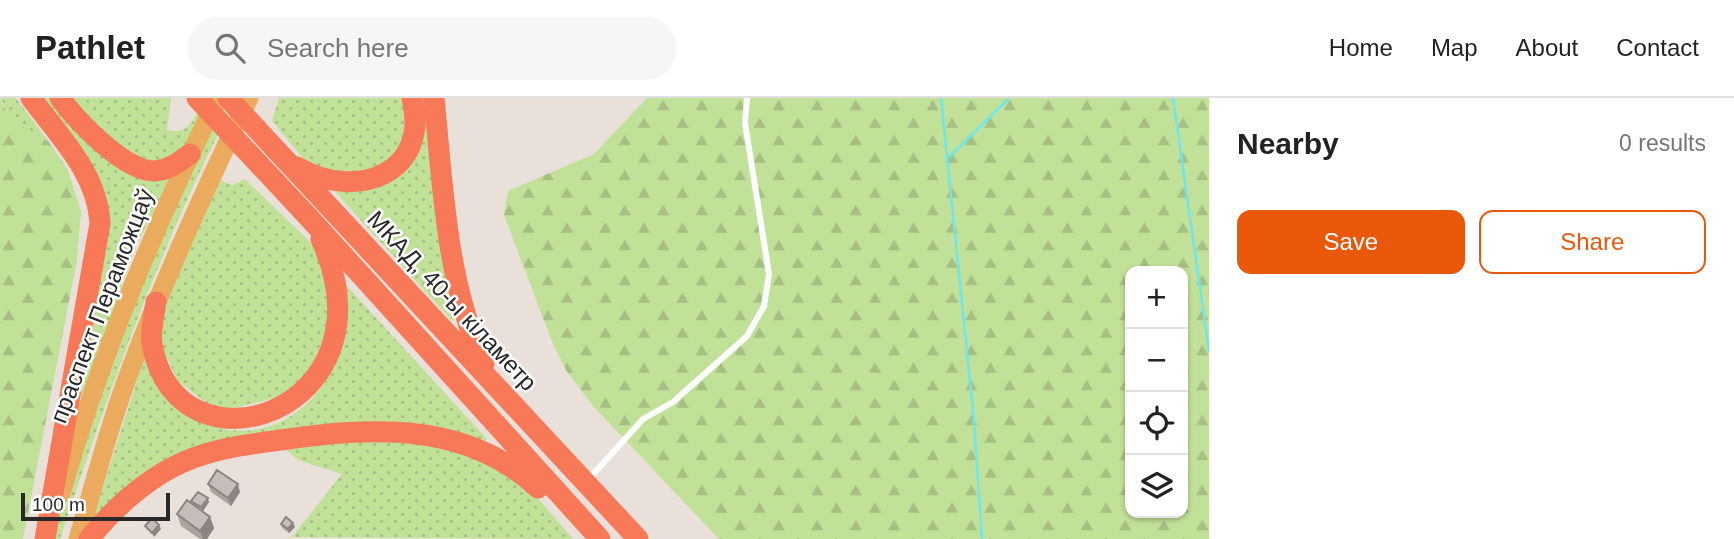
<!DOCTYPE html>
<meta charset="utf-8">
<style>
body{margin:0;font-family:Helvetica,sans-serif;background:#f6f6f6;color:#222}
.controls{position:absolute;right:21px;bottom:21px;display:grid;overflow:hidden;border-radius:14px;box-shadow:0 2px 5px #0004}
.controls button{width:63px;height:63px;display:grid;place-items:center;padding:0;border:0;border-bottom:2px solid #e0e0e0;background:#fff;color:#222;font:35px sans-serif}
.scale{position:absolute;left:21px;bottom:18px;width:149px;box-sizing:border-box;padding-left:7px;border:4px solid #282828;border-top:0;font-size:19px;line-height:24px;white-space:nowrap;color:#282828;-webkit-text-stroke:5px #fff;paint-order:stroke}
.list{margin:0;padding:0;list-style:none}
h2{display:flex;justify-content:space-between;align-items:center;height:91px;margin:0;padding:0 28px;font-size:30px}
h2 small{font-size:23px;font-weight:400;color:#767676}
.actions{display:flex;gap:14px;padding:21px 28px}
.actions a{flex:1;padding:16px 0;border:2px solid #ea580c;border-radius:14px;text-align:center;font-size:24px;color:#ea580c}
.actions .main{background:#ea580c;color:#fff}
.icon{flex:none;width:38px;height:38px;fill:none;stroke:currentColor;stroke-width:2;stroke-linecap:round;stroke-linejoin:round}
.map{position:relative;flex:none;width:1209px;height:441px;overflow:hidden}
header{display:flex;align-items:center;gap:42px;box-sizing:border-box;height:98px;padding:0 35px;background:#fff;border-bottom:2px solid #e0e0e0}
header strong{font-size:33px}
nav{display:flex;gap:38px;margin-inline-start:auto;font-size:24px}
.search{width:490px;height:63px;background:#f6f6f6;display:flex;align-items:center;gap:18px;box-sizing:border-box;padding:0 24px;border-radius:38px;color:#767676;font-size:26px}
main{display:flex}
aside{flex:1;background:#fff}
.map>svg:first-child{display:block}
.grass{fill:url(#grass-dots)}
.forest{fill:url(#forest-firs);fill-rule:evenodd}
.lines{fill:none;stroke-linecap:round;stroke-linejoin:round}
.stream{stroke:#70e5ea;stroke-width:2.5}
.lane{stroke:#fff;stroke-width:6}
.primary{stroke:#ebab5f;stroke-width:19}
.highway{stroke:#f87958;stroke-width:21}
.wall{fill:#aaa3a0}
.shaded-wall{fill:#8b8482}
.building{fill:#c6bdba;stroke:#8b8482;stroke-width:2}
.labels{text-anchor:middle;stroke-width:5;stroke-linejoin:round;paint-order:stroke}
.street-label{font-size:24px;fill:#282828;stroke:#fff}
</style>
<header>
<strong>Pathlet</strong>
<div class="search"><svg class="icon" aria-label="search" viewBox="0 0 24 24"><circle cx="10" cy="10" r="6"/><path d="M15 15l6 6"/></svg>Search here</div>
<nav><a>Home</a><a>Map</a><a>About</a><a>Contact</a></nav>
</header>
<main>
<div class="map">
<svg width="1209" height="441" viewBox="0 0 1209 441">
<defs>
<pattern id="grass-dots" width="8" height="8" patternUnits="userSpaceOnUse" patternTransform="scale(1.75)"><rect width="8" height="8" fill="#c1e098"/><path d="M2 2h.1M6 6h.1" fill="none" stroke="#a6c083" stroke-width="1.8" stroke-linecap="round"/></pattern>
<pattern id="forest-firs" width="22" height="20" patternUnits="userSpaceOnUse" patternTransform="scale(1.75)"><rect width="22" height="20" fill="#c1e098"/><path d="M5 1l3.5 6h-7zM16 11l3.5 6h-7z" fill="#a6c083"/></pattern>
</defs>
<rect width="100%" height="100%" fill="#eae0da"/>
<path class="grass" d="M0 0H16L49 44 13 23Z
M38 0H52L89 41 174 75 136 148 80 305 107 134Z
M66 0H171L167 32C191 38 195 18 204 0H213L189 46 173 63H135Z
M228 0H237C162 141 110 290 60 441H52L90 323 166 125Z
M279 0H406L403 46 381 70 346 78 305 63 272 23Z
M417 0H424L444 175 455 220 452 223 329 87 394 77Z
M219 81 232 87 245 81 310 144 324 162 335 212 301 294 218 314 178 283 165 257 160 236 168 200Z
M345 186 487 341 485 345 470 341 227 345 88 436 145 257C181 354 291 359 335 266 346 240 345 213 345 186Z
M380 339 483 359 534 396 573 441 292 439 342 376 298 362 283 349Z"/>
<path class="forest" d="M647 0H1209V441H719L593 308 567 274 553 246 504 117 508 93 594 56ZM1130 173H1183V415H1130Z
M0 2 13 23 49 44 68 72 81 113 77 162 23 441H0Z"/>
<g class="lines">
<path class="stream" d="M941 0 973 312 982 441
M1173 0 1209 253
M947 61 1009 0"/>
<path class="lane" d="M587 383 643 321 673 304 747 238 764 208 769 176 745 25 747 0"/>
<path class="primary" d="M61 396C100 258 154 128 218 0
M78 441C94 387 108 331 128 278 163 183 205 91 249 0"/>
<path class="highway" d="M31 0C60 39 97 75 100 125L45 441
M60 0C77 23 125 74 155 73 169 72 179 64 190 56
M197 0 312 123 600 441
M228 0 638 441
M434 0C443 89 446 184 484 266
M297 69C355 103 431 77 412 0
M156 204C154 217 150 233 152 246 177 387 399 314 321 141
M89 441C111 413 142 385 173 369 208 351 244 347 281 342 372 329 466 323 538 390"/>
</g>
<path class="wall" d="M208 386 240 394 231 408 211 394Z
M191 403 209 404 203 413 193 407Z
M177 416 210 419 214 430 207 441H200L181 428Z
M281 426 295 429 289 435 282 430Z"/>
<path class="shaded-wall" d="M238 386 240 394 231 408 228 400Z
M208 400 209 404 203 413 201 409Z
M210 419 214 430 207 441H203L200 433Z
M293 425 295 429 289 435 288 431Z
M159 427 161 431 154 439 152 435Z"/>
<path class="building" d="M217 372 238 386 228 400 208 386Z
M198 394 208 400 201 409 191 403Z
M187 402 210 419 200 433 177 416Z
M286 419 293 425 288 431 281 426Z
M152 420 159 427 152 435 145 428Z"/>
<g class="labels">
<g class="street-label">
<text transform="translate(452 203) rotate(47)" y="8">МКАД, 40-ы кіламетр</text>
<text transform="translate(102 208) rotate(-69)" y="8">праспект Пераможцаў</text>
</g>
</g>
</svg>
<div class="controls">
<button>+</button>
<button>−</button>
<button><svg class="icon" aria-label="locate" viewBox="0 0 24 24"><circle cx="12" cy="12" r="6"/><path d="M12 2v4M12 18v4M2 12h4M18 12h4"/></svg></button>
<button><svg class="icon" aria-label="layers" viewBox="0 0 24 24"><path d="M12 4l9 5-9 5-9-5zM3 14l9 5 9-5"/></svg></button>
</div>
<div class="scale">100 m</div>
</div>
<aside>
<h2>Nearby<small>0 results</small></h2>
<ul class="list">
</ul>
<div class="actions"><a class="main">Save</a><a>Share</a></div>
</aside>
</main>
